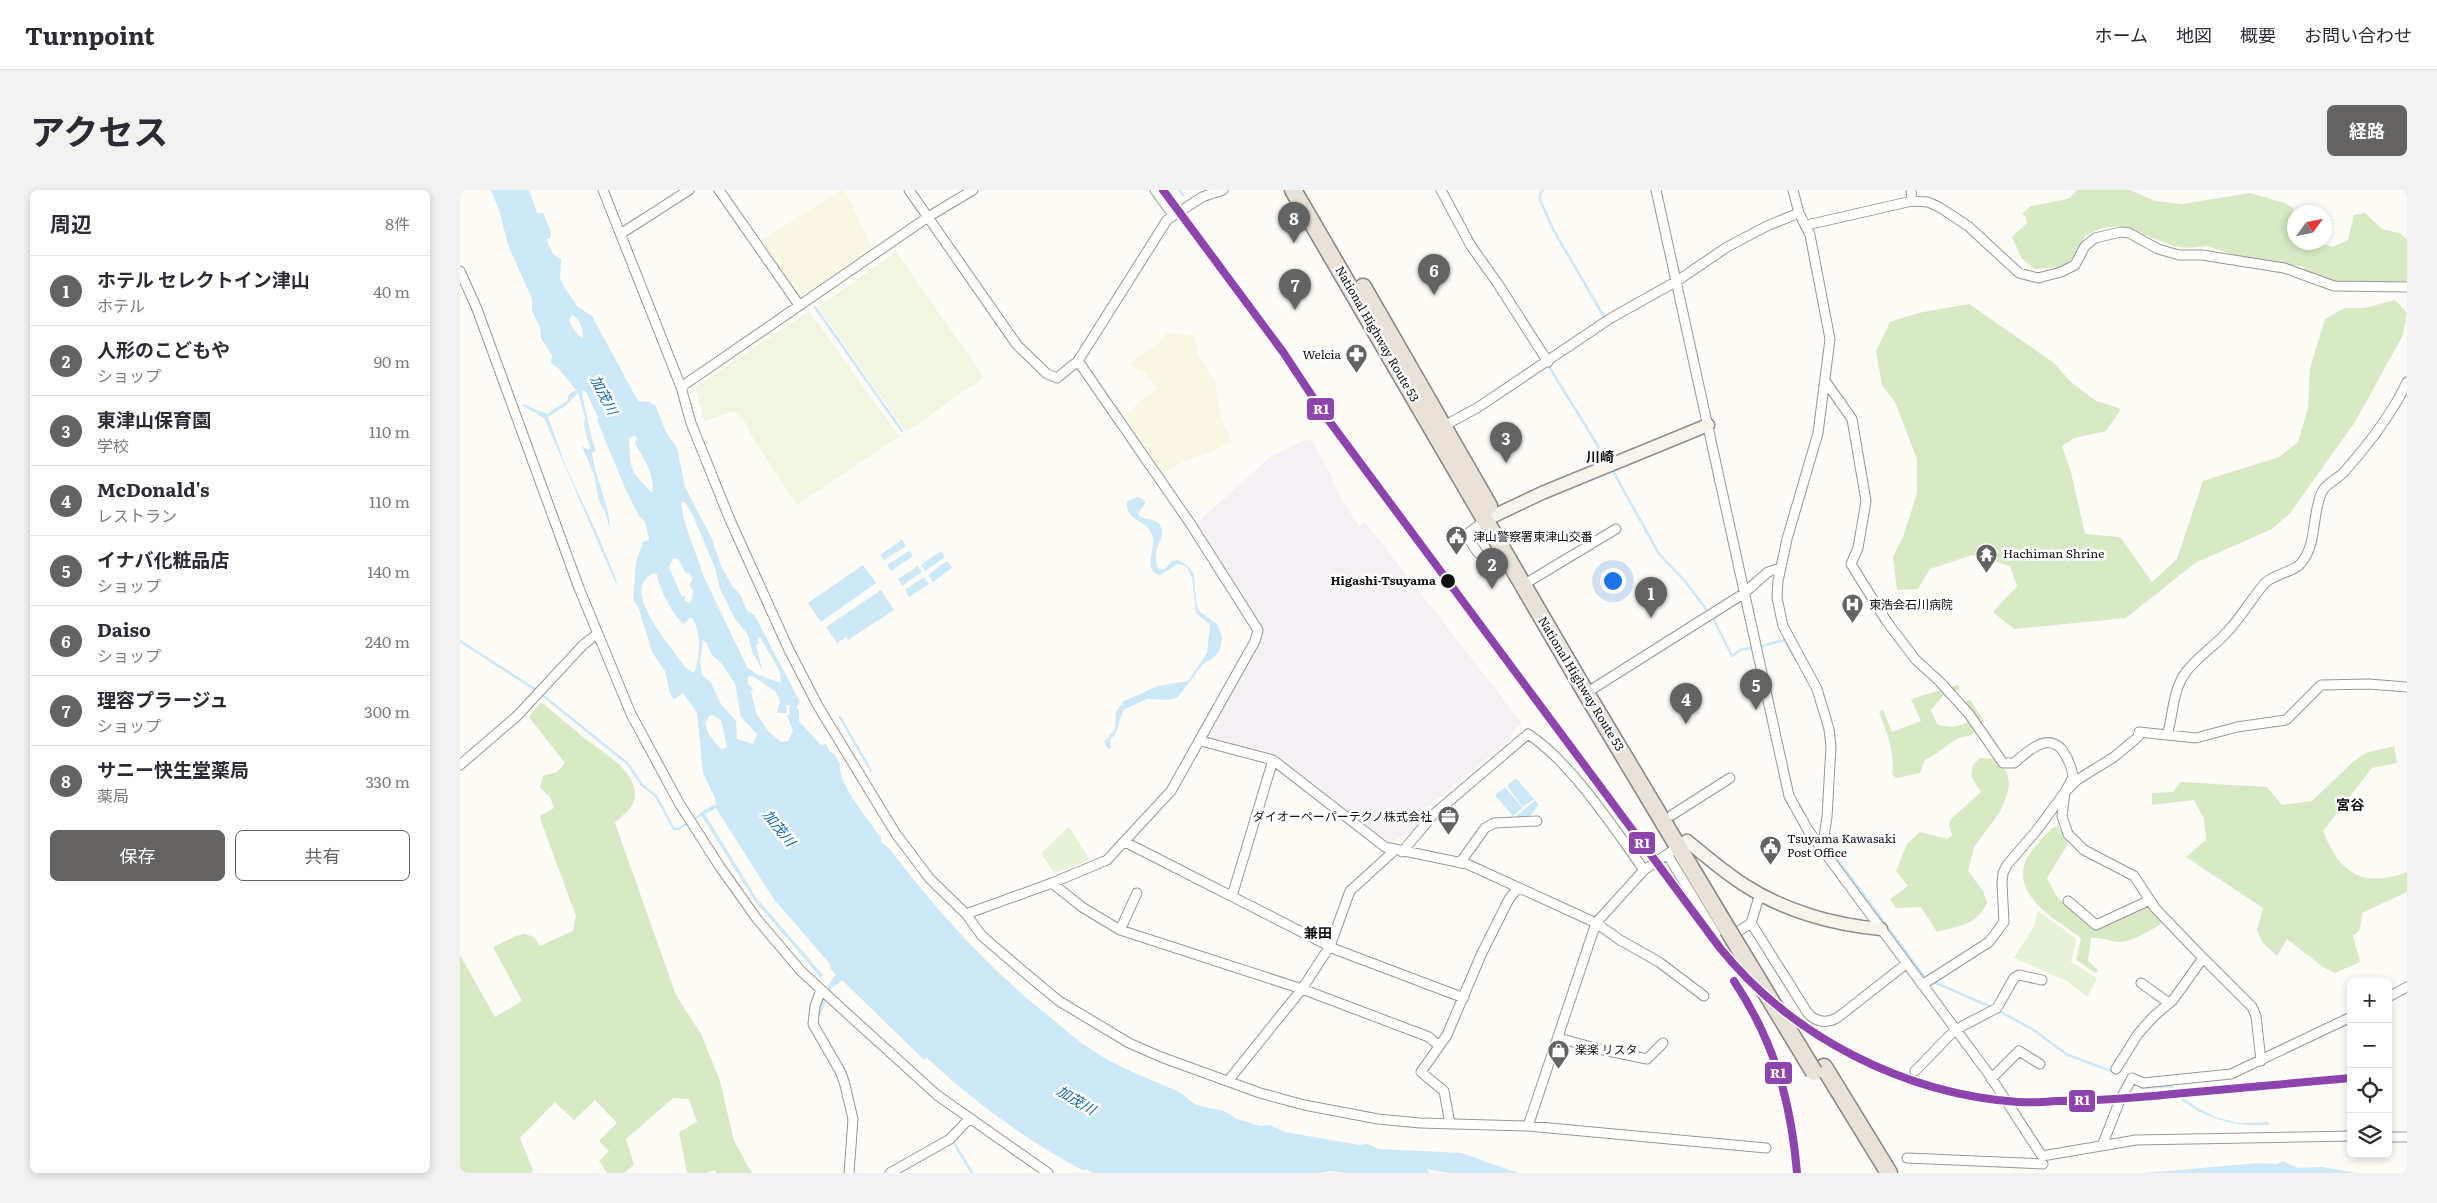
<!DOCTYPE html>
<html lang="ja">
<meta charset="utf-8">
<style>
body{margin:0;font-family:Literata,"Noto Sans JP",serif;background:#f2f2f3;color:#2b2b33}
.controls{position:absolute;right:15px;bottom:15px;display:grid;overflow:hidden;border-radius:8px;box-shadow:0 2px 8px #0003}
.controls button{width:45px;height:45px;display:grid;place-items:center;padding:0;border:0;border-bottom:1px solid #e1e1e2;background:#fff;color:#2b2b33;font:25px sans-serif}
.compass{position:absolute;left:1827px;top:15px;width:45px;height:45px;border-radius:50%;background:#fff;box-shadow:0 2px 8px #0003;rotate:57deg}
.you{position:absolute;left:1152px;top:390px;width:18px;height:18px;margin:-12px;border:4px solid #fff;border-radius:50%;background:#1a73e8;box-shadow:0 0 0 8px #1a73e833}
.badge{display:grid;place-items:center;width:32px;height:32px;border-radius:50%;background:#646362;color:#fff;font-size:16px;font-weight:700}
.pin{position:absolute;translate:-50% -41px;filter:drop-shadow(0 1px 2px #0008)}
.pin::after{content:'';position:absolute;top:26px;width:18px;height:15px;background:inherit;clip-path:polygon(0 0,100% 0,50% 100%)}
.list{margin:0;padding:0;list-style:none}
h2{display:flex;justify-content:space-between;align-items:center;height:65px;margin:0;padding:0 20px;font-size:21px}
h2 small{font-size:16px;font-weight:400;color:#7c7c81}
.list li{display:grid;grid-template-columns:32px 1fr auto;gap:15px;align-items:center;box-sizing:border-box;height:70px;padding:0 20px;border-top:1px solid #e1e1e2}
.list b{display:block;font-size:19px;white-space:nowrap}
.list p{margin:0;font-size:16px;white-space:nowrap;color:#7c7c81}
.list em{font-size:16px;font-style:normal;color:#7c7c81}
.actions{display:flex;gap:10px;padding:15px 20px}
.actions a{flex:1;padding:11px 0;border:1px solid #646362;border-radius:8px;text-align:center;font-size:18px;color:#646362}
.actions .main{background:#646362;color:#fff}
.icon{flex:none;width:28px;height:28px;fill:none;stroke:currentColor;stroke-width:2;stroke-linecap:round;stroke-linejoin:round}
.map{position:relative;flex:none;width:1947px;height:983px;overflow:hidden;border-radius:8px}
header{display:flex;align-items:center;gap:30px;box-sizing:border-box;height:70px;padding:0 25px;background:#fff;border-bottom:1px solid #e1e1e2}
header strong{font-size:24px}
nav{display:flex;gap:28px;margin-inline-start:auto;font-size:18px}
.intro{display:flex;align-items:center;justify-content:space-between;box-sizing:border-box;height:120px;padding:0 30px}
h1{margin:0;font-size:35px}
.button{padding:12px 22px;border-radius:8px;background:#646362;color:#fff;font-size:18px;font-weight:700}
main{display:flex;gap:30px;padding:0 30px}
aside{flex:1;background:#fff;border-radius:8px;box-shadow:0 2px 8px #0003}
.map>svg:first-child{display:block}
.industrial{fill:#f5f0f3}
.farmland{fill:#f9f7e4}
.green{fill:#e7f3d7}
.forest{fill:#d8eac5}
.pitch{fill:#f0f6e1}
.water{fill:#cde8f7;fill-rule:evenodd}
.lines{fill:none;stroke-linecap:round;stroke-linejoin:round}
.stream{stroke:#cde8f7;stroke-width:2.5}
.street-casing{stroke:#979795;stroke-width:11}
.secondary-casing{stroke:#8e8d8b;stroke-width:15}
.highway-casing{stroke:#858482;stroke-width:19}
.street{stroke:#fffffe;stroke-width:9}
.secondary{stroke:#f6f4eb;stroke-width:12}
.highway{stroke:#eae1d8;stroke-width:16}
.highway-bridge-casing{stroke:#858482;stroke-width:19;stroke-linecap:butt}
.highway-bridge{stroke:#eae1d8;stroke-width:16}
.rail-1-casing{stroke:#fff;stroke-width:11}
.rail-1{stroke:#8e44ad;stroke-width:8}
.stop-dot{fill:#111;stroke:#fff;stroke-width:2}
.labels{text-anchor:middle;stroke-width:5;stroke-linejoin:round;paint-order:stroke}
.street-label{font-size:12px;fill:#111;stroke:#fff}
.poi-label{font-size:12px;fill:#111;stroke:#fff;text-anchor:start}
.stop-label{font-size:12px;font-weight:bold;fill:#111;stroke:#fff;text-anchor:end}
.water-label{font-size:14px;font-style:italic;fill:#1768a6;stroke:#fff}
.neighbourhood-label{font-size:14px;font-weight:bold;fill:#111;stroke:#fff}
.line-badge{stroke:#fff;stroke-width:2}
.badge-label{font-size:14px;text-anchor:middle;font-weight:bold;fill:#fff}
</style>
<header>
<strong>Turnpoint</strong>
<nav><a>ホーム</a><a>地図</a><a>概要</a><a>お問い合わせ</a></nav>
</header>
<div class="intro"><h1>アクセス</h1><a class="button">経路</a></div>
<main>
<aside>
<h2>周辺<small>8件</small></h2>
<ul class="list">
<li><span class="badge">1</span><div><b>ホテル セレクトイン津山</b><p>ホテル</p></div><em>40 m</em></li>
<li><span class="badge">2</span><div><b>人形のこどもや</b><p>ショップ</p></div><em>90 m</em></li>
<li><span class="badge">3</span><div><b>東津山保育園</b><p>学校</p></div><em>110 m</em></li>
<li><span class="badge">4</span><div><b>McDonald's</b><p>レストラン</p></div><em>110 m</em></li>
<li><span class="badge">5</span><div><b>イナバ化粧品店</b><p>ショップ</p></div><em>140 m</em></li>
<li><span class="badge">6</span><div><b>Daiso</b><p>ショップ</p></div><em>240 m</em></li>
<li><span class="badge">7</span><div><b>理容プラージュ</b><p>ショップ</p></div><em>300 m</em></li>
<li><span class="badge">8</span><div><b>サニー快生堂薬局</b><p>薬局</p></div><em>330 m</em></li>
</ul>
<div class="actions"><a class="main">保存</a><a>共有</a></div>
</aside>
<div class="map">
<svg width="1947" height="983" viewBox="0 0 1947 983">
<rect width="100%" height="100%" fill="#fdfcf7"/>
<path class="industrial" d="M845 250 852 251 873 289 878 304 899 336 905 332 1062 533 1054 540 1052 548 961 623 959 637 929 654 814 566 747 549 804 438 736 334 810 267Z"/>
<path class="farmland" d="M381 0H385L412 58 338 108 299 52Z
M707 143 732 145 739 158 735 161 755 191 761 225 771 252 746 264 724 271 703 284 664 225 697 198 683 180 681 182 670 173 704 149 703 146Z"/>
<path class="green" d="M609 637 630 670 594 683 581 663Z
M1578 721 1617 749 1611 772 1637 788 1627 807 1609 792 1554 768 1573 738Z"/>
<path class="forest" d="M1617 0H1670L1695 11 1722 14 1790 3 1825 13 1833 18 1834 52 1860 53 1872 57 1888 50 1894 25 1905 23 1922 39 1939 43 1947 49V92C1924 96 1868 98 1849 85 1847 83 1844 78 1842 76L1799 73 1747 56 1729 58 1713 56 1662 36 1642 38 1626 45 1609 73 1599 77 1575 79 1562 69 1552 47 1567 33 1566 27 1562 24 1571 16 1608 9Z
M1935 110 1947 123 1943 145 1895 232 1830 323 1812 339 1735 373 1666 428 1554 439 1533 422 1557 396 1550 376 1512 365 1470 379 1458 399 1437 400 1433 367 1443 347 1457 303V269L1435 212 1422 195 1416 161 1430 132 1458 123 1509 114 1594 173 1611 192 1636 211 1661 219 1646 241 1614 248 1602 256 1611 282 1625 344 1660 347 1692 392 1717 369 1743 291 1819 267 1838 252 1848 218 1850 178 1865 129 1885 118H1904Z
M1498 495 1500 499 1483 506 1471 520 1477 534C1487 538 1500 538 1509 531L1501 521 1506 511 1510 510 1523 530C1511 553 1508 541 1492 552 1483 558 1476 565 1465 570L1460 583 1436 588 1432 584C1435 561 1427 543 1419 522L1423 520 1432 542 1461 531 1451 509Z
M81 512C95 523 109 535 123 547 140 561 181 582 174 610 172 620 161 626 155 633L216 805 241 844 260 891 274 951 292 983H256L255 980 247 983H227L219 942 237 932 229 909 213 908 166 949 174 975 164 983H147L139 971 149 961 139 951 157 933 135 910 114 930 95 912 60 948 73 980 71 983H0V765L35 827 62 811 33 757 56 746 65 744 74 747 80 756 113 741 116 726 81 631 80 626 94 618 90 607 80 598 83 586 97 582 105 573 69 527Z
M1934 556 1937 573 1912 578 1863 641C1880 683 1902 699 1947 682V702L1902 723 1900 740 1893 745 1900 772 1875 783 1863 777 1827 749 1817 766 1803 753 1797 740 1803 718 1726 667 1746 650 1744 629 1734 610 1692 615V603L1713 602 1721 592 1807 597 1822 615 1852 611 1894 571 1906 563Z
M1520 568 1536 569 1547 583 1549 594 1547 605 1540 622 1514 657 1508 681 1523 701 1527 713C1516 736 1500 735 1477 742L1461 717 1436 718 1430 709 1448 696 1436 681 1447 654 1460 642 1488 649 1492 645 1489 633 1492 628 1521 602 1511 587 1513 575Z
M1598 636 1608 654 1587 688 1597 707 1635 740 1677 718 1689 715 1702 730 1701 734C1689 741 1674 751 1660 752 1649 752 1642 747 1631 748L1628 771 1638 780 1636 783 1616 770 1621 748C1597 730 1549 705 1567 668 1573 657 1584 647 1592 638Z"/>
<path class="pitch" d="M436 62 524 187 446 242 358 117Z
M349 121 439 246 337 315 291 245 285 232 274 221 244 231 235 197Z"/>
<path class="water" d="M31 0H57L59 4 58 0H69L77 23H83L91 42V47L86 49 93 64 101 69 100 88 106 100 118 117 132 126 178 211 189 212 195 215 206 242 217 258 225 297 252 349 261 376 273 397 280 404 287 420 295 426 340 512 336 517 339 520V531L361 555 366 554 370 562 374 564 380 574C376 590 410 633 421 647V652L429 658C478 723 532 782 596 832 608 842 619 852 632 860 659 878 688 888 717 901 724 904 729 911 735 914 747 920 765 917 774 928L800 936 810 935 825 942 899 955 908 954 919 959 1001 963 1058 983H989L967 979 969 983H885L870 981 860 983H633L626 979 624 981C566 950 515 913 467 868L464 870 382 790 371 799 358 830 363 842 387 881 398 929 394 928 386 892 358 841 356 826 369 794 376 785 370 778V774L313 708 256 618 245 624 295 706 363 785 361 788 294 710 240 623 253 615 256 616 255 608 243 583 237 523 223 503 214 509 210 504 205 481 192 462 179 419 173 409 176 372 183 352 189 350V348L185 332 179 326 165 298 137 230 138 227 126 202 122 200C122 207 133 257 136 260L132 263C135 289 150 314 150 340L146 324 139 311 134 285 122 256 128 260 130 258 124 236 125 227 118 203 105 216 88 227 106 277 140 350 156 389 157 396 84 228 62 215 63 214 87 224 107 211 109 204 116 200 99 179 91 173 92 166 81 148 80 137 72 121V109L48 55 40 23ZM112 125C120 128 123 139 123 148 116 145 112 137 109 130ZM173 246H176L178 251 176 250 175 253C183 268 196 286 192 303 170 280 170 280 169 248ZM221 311 226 313 234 328 255 378 260 399 275 429 288 445 292 461 302 480 296 455 299 454 297 450 300 447 320 482 321 493 296 484 287 477 243 385C236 360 223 337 221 311ZM213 368 218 369 226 383H230L232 391 229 394 233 401 232 410 229 413 224 410 225 405 222 407 209 377ZM194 383 197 385C200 400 212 424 224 435L229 428H232C242 443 240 467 234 483L225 477C213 458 157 399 194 383ZM243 451 246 452 252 465 262 474 275 494 281 527 297 544 293 554 277 549 276 531 261 514 251 493 242 485 240 471ZM292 486 315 501 320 511 317 523H327L326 515H330L329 525H327L333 541 328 551 321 552 309 542 297 525 291 502 293 499 288 494V487ZM252 525 261 530 267 557 262 560C254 552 245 542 245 530L247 531 249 526Z
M678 307 685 311V314L678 323 679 326C685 330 692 328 698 333 711 346 689 356 698 378L704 380 712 371 718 370 727 375 734 384 736 412 739 421 758 435 762 447 760 460 753 468 743 474 718 507 710 510 687 509 663 520 656 543 650 550 651 558 648 559 644 552 655 539 656 522 664 511 698 496 728 491 747 463 750 435 736 423 732 388 726 376 717 374 701 385C682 383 695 359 693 348 689 328 664 333 667 311Z
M442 350 446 356 424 370 420 365Z
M449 361 453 366 431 381 427 375Z
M481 361 485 367 465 381 461 375Z
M487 371 492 378 473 392 468 385Z
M403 375 416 393 361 432 348 413Z
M458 376 462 382 442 396 438 389Z
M464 387 469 394 449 407 445 400Z
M421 400 434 420 388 450 386 447 377 453 366 437Z
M1056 588 1074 609 1063 617 1047 596Z
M1045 597 1063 618 1053 626 1035 605Z
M1075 610 1079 615 1068 628H1054Z
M1738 918 1755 927 1779 933 1808 932 1809 935C1782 936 1761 933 1737 920Z
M1823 971 1838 978 1862 977 1896 983H1685L1798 973 1817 974Z"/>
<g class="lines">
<path class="stream" d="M719 0 723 5
M1083 0 1080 4V10L1094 41 1146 130
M355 117 442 241
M1088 175 1146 269
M1153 281 1199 364 1224 390 1246 419
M1254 430 1272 466 1280 460 1291 458
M0 451 76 500
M1302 456 1324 450 1339 474
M81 504 168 574 182 595 196 606 214 639H218L244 623
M380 527 411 581
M1368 656 1466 789
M1476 793 1531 817
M1539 821 1572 839 1608 865 1654 882
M1681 898 1711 896 1722 909 1740 921
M494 953 512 983"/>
<defs>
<path id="street" d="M143 0 221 197 231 233 270 330 329 460 358 516 436 644 470 689 506 724 522 746 564 782 599 811 669 853 701 867 800 903 844 915 918 929 960 933 1068 936 1306 958
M259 0 339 115
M449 0 557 155 587 184 597 188 618 171 707 30 742 7 763 0
M695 0 713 25
M981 0 1011 56 1038 94 1088 172
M1196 0 1329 606 1348 640 1528 883 1582 966 1676 950 1891 946
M1333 0 1339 23 1350 45 1370 149 1358 243 1327 349 1318 391 1317 408 1323 436 1357 499 1369 539 1371 556 1367 627 1362 659
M1451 0 1452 11
M1347 35 1452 11 1468 12 1479 17 1508 36 1559 83 1578 88 1601 82 1615 75 1625 56 1635 48 1661 42 1669 43 1698 59 1719 65H1742L1824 78 1874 96 1947 97
M162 43 229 0
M0 81 17 119 119 398 171 524 219 613 260 677 297 729 341 781 381 818 477 905 588 983
M1366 192 1392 229 1406 311 1398 358 1391 374 1427 432 1456 470 1480 492 1509 524 1543 573H1554C1567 562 1588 541 1603 561 1608 569 1612 577 1613 587L1605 602 1602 626 1608 644 1624 660 1674 686 1695 718 1743 768 1713 810 1693 827 1678 844 1656 879
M221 197 468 27 513 0
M980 238 1017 218 1151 128 1217 91 1267 57 1307 36 1339 23
M1018 363 1006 345 1025 330
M1063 395 1156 339
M1126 503 1283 404 1308 382 1320 378
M1707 545C1713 527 1712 507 1721 490 1729 473 1756 455 1768 441 1782 426 1792 408 1805 393 1815 383 1835 382 1841 373 1858 353 1851 325 1862 302 1866 293 1878 289 1884 282 1908 255 1932 224 1947 192
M741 551 813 570 925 657 1007 674 1136 733 1160 750 1199 772 1244 806
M0 575 57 526 123 455 137 444
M1212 625 1270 588
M665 652 877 760 1004 808
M942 662 974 624 1068 544C1110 571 1154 638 1184 680
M1207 664 1261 753 1291 733
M1000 673 1025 638 1034 633 1077 631
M592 693 622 717 660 740 842 799 969 847 978 855
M1300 704 1291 733 1347 822C1355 832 1365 834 1377 828L1446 774
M772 706 813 570
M1608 711 1636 735 1690 710
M506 724 592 693 647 670 711 601 795 451 798 440 730 333 618 171
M660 740 677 703
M1743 768 1792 817 1796 826 1801 871
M1681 793 1709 813
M1462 795 1529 752 1544 732 1542 694 1543 683 1547 675 1577 640 1605 602 1617 590 1654 567 1678 547 1679 542 1736 548 1777 537 1826 530 1861 495 1908 494 1947 497
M361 800 355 816 353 834 381 883 385 895 393 929 389 983
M1928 807 1947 797
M1098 848 1143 860 1187 869 1203 853
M1455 881 1495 840 1537 818 1554 788 1559 785 1582 790
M1531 889 1559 861 1580 874
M768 891 842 799 870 756 890 701 935 660
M990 934 984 901 961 882 987 845 1021 765 1049 709 1058 698
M1068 936 1136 733 1184 680 1218 657
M1928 947H1947
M1642 956 1660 910 1672 888 1683 893 1771 884 1891 827
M1447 968 1583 974
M430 983 490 949 510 928"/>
<path id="secondary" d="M1025 330 1082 303 1248 235
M1218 657 1227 651C1246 666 1265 683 1286 696 1325 721 1374 735 1421 739"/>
<path id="highway" d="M833 0 1126 503 1268 740
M903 97 1029 316
M1364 877 1429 983"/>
</defs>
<use href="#street" class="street-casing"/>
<use href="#secondary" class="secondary-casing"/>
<use href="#highway" class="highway-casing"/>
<use href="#street" class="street"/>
<use href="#secondary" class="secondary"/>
<use href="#highway" class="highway"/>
<defs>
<path id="highway-bridge" d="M1268 740 1354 882"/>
</defs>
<use href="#highway-bridge" class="highway-bridge-casing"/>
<use href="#highway-bridge" class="highway-bridge"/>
<defs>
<path id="rail-1" d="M703 0 823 162 864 224 1260 758C1332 847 1444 904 1558 912 1571 913 1584 912 1596 911 1635 911 1674 908 1713 904 1772 899 1832 893 1891 888
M1274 791C1314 851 1331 911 1337 983"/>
</defs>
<use href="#rail-1" class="rail-1-casing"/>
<use href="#rail-1" class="rail-1"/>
</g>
<defs>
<symbol id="pharmacy-pin" viewBox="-11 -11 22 30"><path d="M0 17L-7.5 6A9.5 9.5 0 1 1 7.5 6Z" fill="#646362" stroke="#fff"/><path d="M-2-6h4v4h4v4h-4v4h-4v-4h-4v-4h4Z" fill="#fff"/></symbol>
<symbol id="civic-pin" viewBox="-11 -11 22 30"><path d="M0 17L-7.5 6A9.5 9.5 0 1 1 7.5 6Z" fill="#646362" stroke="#fff"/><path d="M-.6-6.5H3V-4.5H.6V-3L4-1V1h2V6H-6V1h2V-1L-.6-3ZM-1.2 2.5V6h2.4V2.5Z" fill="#fff"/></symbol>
<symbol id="temple-pin" viewBox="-11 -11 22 30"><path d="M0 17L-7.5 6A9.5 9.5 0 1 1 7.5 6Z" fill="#646362" stroke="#fff"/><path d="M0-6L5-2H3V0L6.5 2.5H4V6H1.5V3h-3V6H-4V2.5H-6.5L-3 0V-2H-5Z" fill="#fff"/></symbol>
<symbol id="hospital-pin" viewBox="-11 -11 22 30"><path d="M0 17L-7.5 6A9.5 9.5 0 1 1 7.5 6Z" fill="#646362" stroke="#fff"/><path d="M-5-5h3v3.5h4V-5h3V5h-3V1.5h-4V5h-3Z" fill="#fff"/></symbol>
<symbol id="office-pin" viewBox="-11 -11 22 30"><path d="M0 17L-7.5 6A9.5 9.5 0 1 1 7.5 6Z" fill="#646362" stroke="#fff"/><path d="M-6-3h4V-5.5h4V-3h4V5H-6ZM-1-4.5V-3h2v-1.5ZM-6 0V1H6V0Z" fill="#fff"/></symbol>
<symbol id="shop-pin" viewBox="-11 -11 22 30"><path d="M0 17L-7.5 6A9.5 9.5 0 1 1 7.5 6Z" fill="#646362" stroke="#fff"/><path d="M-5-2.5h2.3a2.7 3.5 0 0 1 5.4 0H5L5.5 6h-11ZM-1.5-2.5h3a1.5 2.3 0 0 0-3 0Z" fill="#fff"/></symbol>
</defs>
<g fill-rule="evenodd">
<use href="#pharmacy-pin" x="884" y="152" width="25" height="34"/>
<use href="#civic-pin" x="984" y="334" width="25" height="34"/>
<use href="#temple-pin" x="1514" y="352" width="25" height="34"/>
<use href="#hospital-pin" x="1380" y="402" width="25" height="34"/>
<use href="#office-pin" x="976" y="614" width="25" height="34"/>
<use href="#civic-pin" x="1298" y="644" width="25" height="34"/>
<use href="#shop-pin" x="1086" y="848" width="25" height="34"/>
</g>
<circle class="stop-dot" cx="988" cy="391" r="8"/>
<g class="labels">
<g class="street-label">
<text transform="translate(917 144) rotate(60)" y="4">National Highway Route 53</text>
<text transform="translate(1121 494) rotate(59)" y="4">National Highway Route 53</text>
</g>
<g class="poi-label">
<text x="881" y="169" text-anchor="end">Welcia</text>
<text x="1013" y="351">津山警察署東津山交番</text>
<text x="1543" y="368">Hachiman Shrine</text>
<text x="1409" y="419">東浩会石川病院</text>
<text x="972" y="631" text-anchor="end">ダイオーペーパーテクノ株式会社</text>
<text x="1327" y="653">Tsuyama Kawasaki<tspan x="1327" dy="14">Post Office</tspan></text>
<text x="1115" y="864">楽楽 リスタ</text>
</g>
<g class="stop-label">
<text x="976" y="395">Higashi-Tsuyama</text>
</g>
<g class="water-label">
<text transform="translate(144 205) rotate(63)" y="5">加茂川</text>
<text transform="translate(319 638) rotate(51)" y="5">加茂川</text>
<text transform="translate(616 910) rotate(31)" y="5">加茂川</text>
</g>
<g class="neighbourhood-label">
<text x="1140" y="272">川崎</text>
<text x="1890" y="620">宮谷</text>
<text x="858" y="748">兼田</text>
</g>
</g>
<g class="line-badge">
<rect x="846" y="207" width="29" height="24" rx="5" fill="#8e44ad"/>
<rect x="1168" y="641" width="28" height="24" rx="5" fill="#8e44ad"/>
<rect x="1304" y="871" width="29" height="24" rx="5" fill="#8e44ad"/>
<rect x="1608" y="899" width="28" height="24" rx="5" fill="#8e44ad"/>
</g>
<g class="badge-label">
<text x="861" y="224">R1</text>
<text x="1182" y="658">R1</text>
<text x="1318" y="888">R1</text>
<text x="1622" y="915">R1</text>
</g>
</svg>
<div class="controls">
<button>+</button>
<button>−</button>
<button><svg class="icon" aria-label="locate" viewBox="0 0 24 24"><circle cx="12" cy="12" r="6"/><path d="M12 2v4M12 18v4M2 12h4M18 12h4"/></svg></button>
<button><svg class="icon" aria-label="layers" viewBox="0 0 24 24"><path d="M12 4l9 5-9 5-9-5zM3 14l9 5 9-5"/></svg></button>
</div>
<svg class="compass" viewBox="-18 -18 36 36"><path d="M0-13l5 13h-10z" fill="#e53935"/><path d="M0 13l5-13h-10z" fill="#7c7c81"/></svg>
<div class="you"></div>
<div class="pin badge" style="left:1191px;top:428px">1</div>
<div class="pin badge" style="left:1032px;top:399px">2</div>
<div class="pin badge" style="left:1046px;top:273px">3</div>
<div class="pin badge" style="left:1226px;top:534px">4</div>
<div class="pin badge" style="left:1296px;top:520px">5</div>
<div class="pin badge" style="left:974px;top:105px">6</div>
<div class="pin badge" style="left:835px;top:120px">7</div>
<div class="pin badge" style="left:834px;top:53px">8</div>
</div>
</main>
